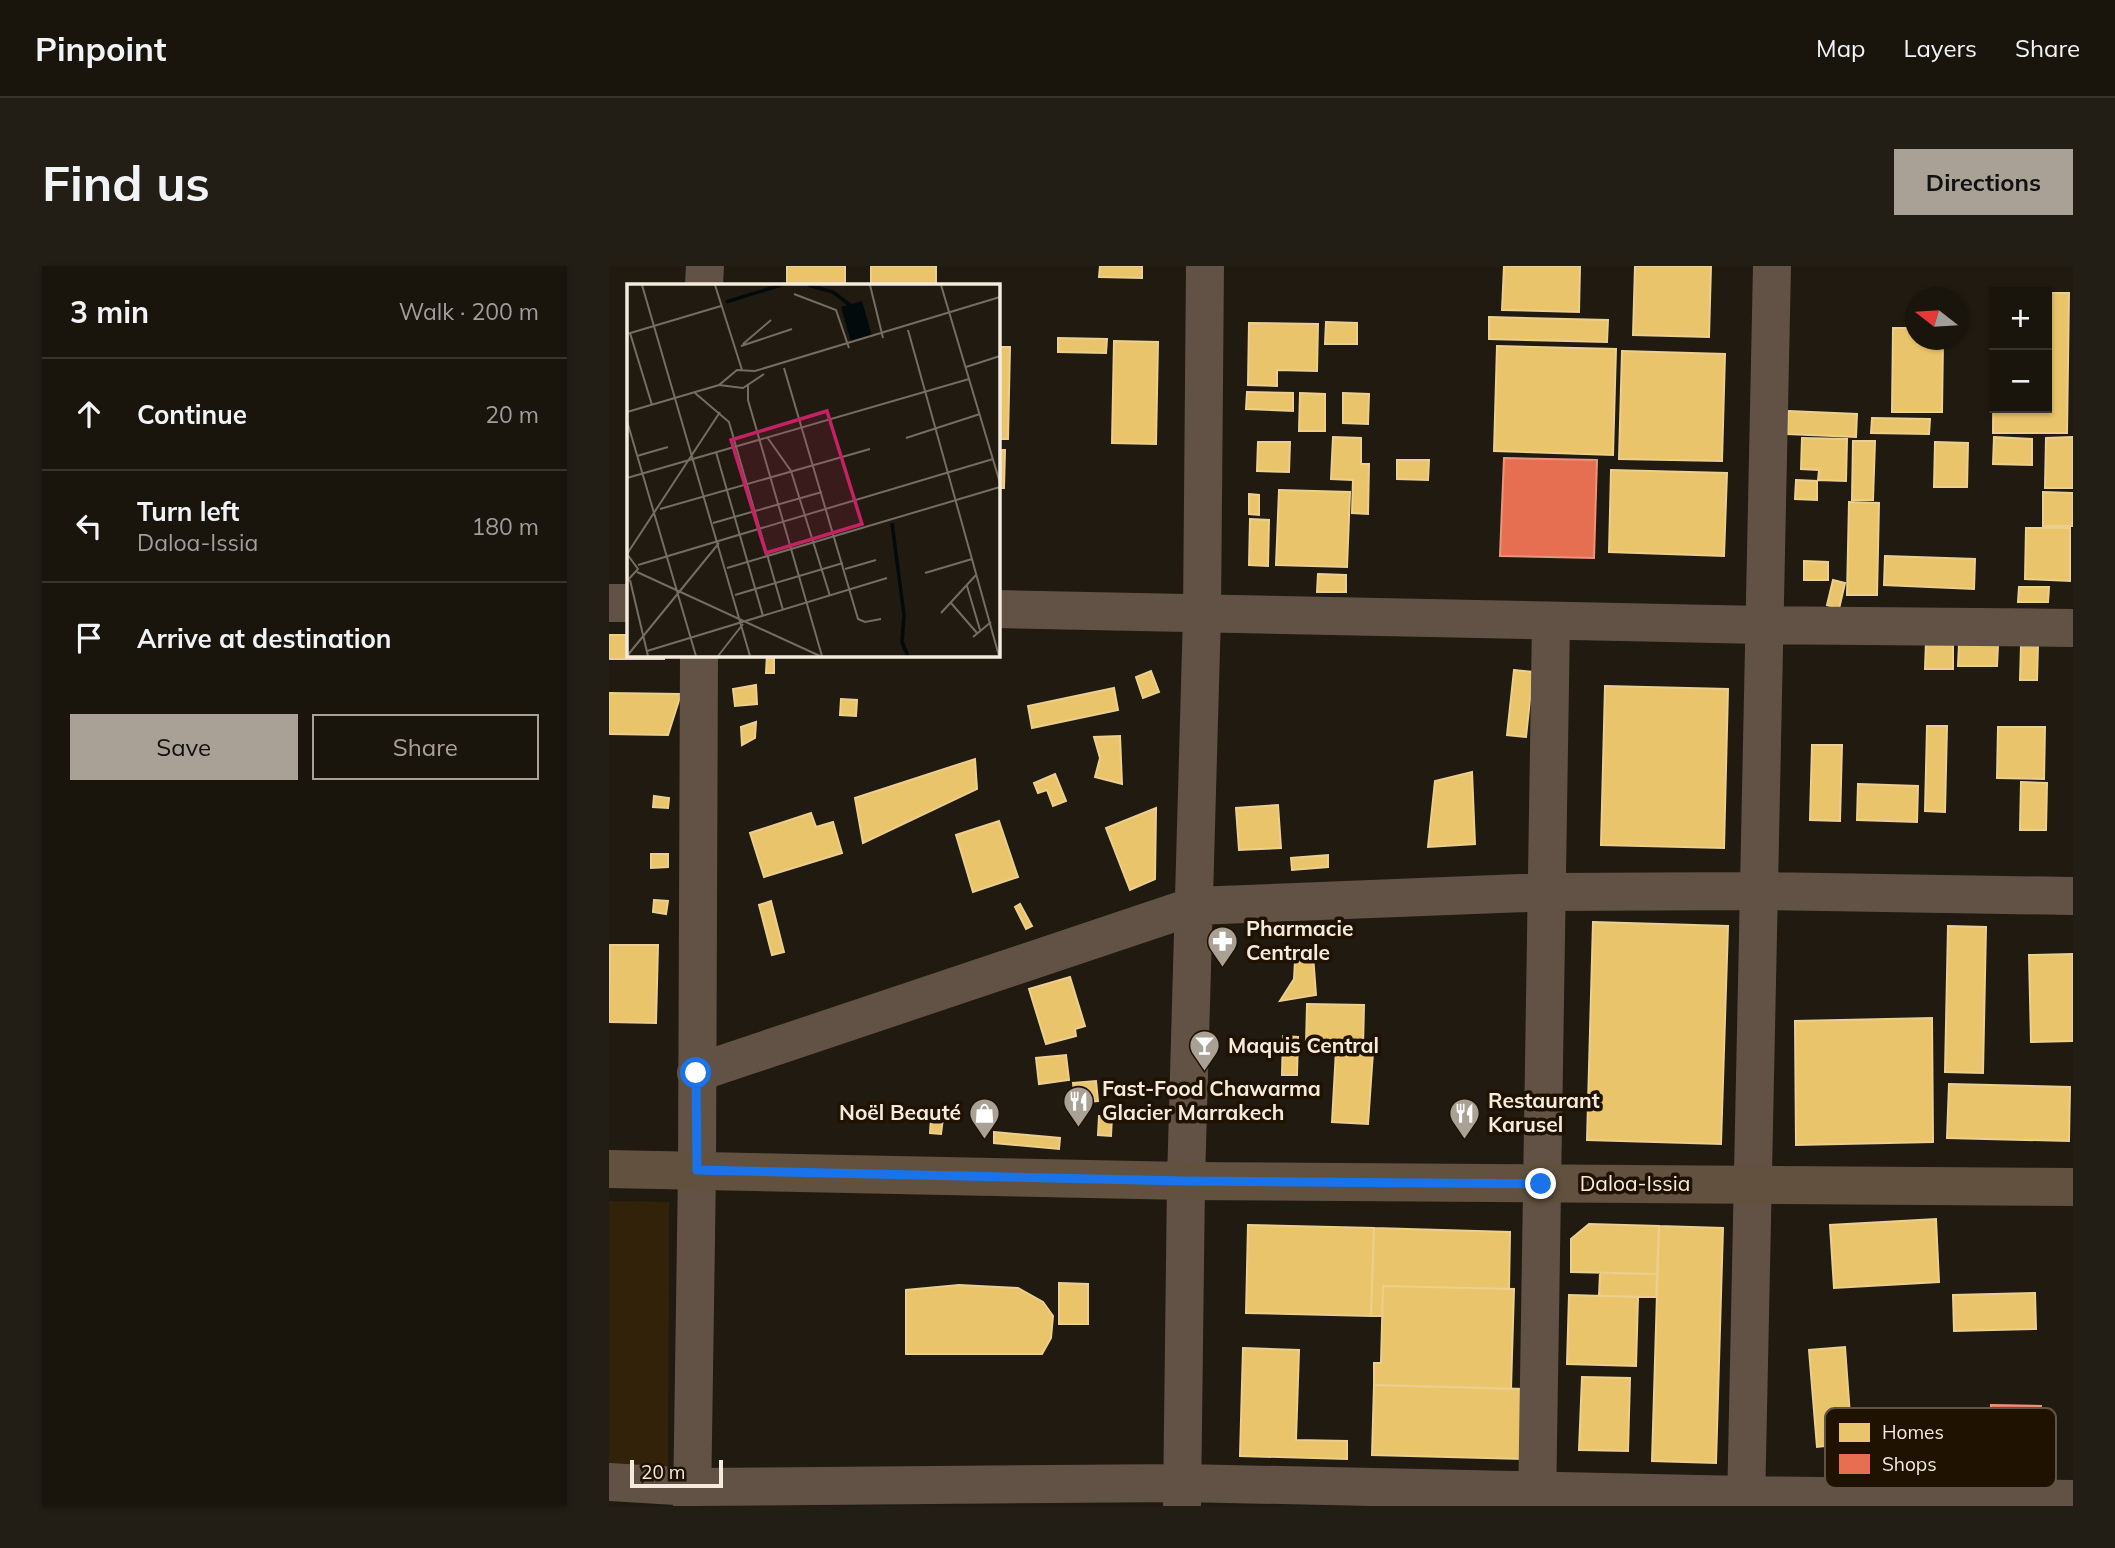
<!DOCTYPE html>
<meta charset="utf-8">
<style>
body{margin:0;font-family:Mulish,sans-serif;background:#221d15;color:#f1f3f6}
.controls{position:absolute;right:21px;top:21px;display:grid;overflow:hidden;border-radius:0px;box-shadow:0 2px 5px #0004}
.controls button{width:63px;height:63px;display:grid;place-items:center;padding:0;border:0;border-bottom:2px solid #37332d;background:#19140c;color:#f1f3f6;font:35px sans-serif}
.compass{position:absolute;left:1296px;top:21px;width:63px;height:63px;border-radius:50%;background:#19140c;box-shadow:0 2px 5px #0004;rotate:287deg}
.scale{position:absolute;left:21px;bottom:18px;width:93px;box-sizing:border-box;padding-left:7px;border:4px solid #f4eade;border-top:0;font-size:19px;line-height:24px;white-space:nowrap;color:#f4eade;-webkit-text-stroke:5px #201201;paint-order:stroke}
.stop{position:absolute;width:21px;height:21px;margin:-16px;border:5px solid #1a73e8;border-radius:50%;background:#fff}
.stop.end{background:#1a73e8;border-color:#fff;box-shadow:0 2px 7px #0008}
.list{margin:0;padding:0;list-style:none}
h2{display:flex;justify-content:space-between;align-items:center;height:91px;margin:0;padding:0 28px;font-size:30px}
h2 small{font-size:23px;font-weight:400;color:#9f9e9d}
.list li{display:grid;grid-template-columns:46px 1fr auto;gap:21px;align-items:center;box-sizing:border-box;height:112px;padding:0 28px;border-top:2px solid #37332d}
.list b{display:block;font-size:26px;white-space:nowrap}
.list p{margin:0;font-size:23px;white-space:nowrap;color:#9f9e9d}
.list em{font-size:23px;font-style:normal;color:#9f9e9d}
.actions{display:flex;gap:14px;padding:21px 28px}
.actions a{flex:1;padding:16px 0;border:2px solid #aaa196;border-radius:0px;text-align:center;font-size:24px;color:#aaa196}
.actions .main{background:#aaa196;color:#111}
.icon{flex:none;width:38px;height:38px;fill:none;stroke:currentColor;stroke-width:2;stroke-linecap:round;stroke-linejoin:round}
.map{position:relative;flex:none;width:1464px;height:1240px;overflow:hidden;border-radius:0px}
header{display:flex;align-items:center;gap:42px;box-sizing:border-box;height:98px;padding:0 35px;background:#19140c;border-bottom:2px solid #37332d}
header strong{font-size:33px}
nav{display:flex;gap:38px;margin-inline-start:auto;font-size:24px}
.intro{display:flex;align-items:center;justify-content:space-between;box-sizing:border-box;height:168px;padding:0 42px}
h1{margin:0;font-size:49px}
.button{padding:18px 32px;border-radius:0px;background:#aaa196;color:#111;font-size:24px;font-weight:700}
main{display:flex;gap:42px;padding:0 42px}
aside{flex:1;background:#19140c;border-radius:0px;box-shadow:0 2px 5px #0004}
.map>svg:first-child{display:block}
.built{fill:#33220a}
.homes{fill:#e9c46a;stroke:#eccf8d;stroke-width:2}
.shops{fill:#e76f51;stroke:#eb947b;stroke-width:2}
.lines{fill:none;stroke-linecap:round;stroke-linejoin:round}
.minor{stroke:#615245;stroke-width:38}
.major{stroke:#62513f;stroke-width:38}
.route{stroke:#1a73e8;stroke-width:9}
.labels{text-anchor:middle;stroke-width:7;stroke-linejoin:round;paint-order:stroke}
.poi-label{font-size:21px;font-weight:bold;fill:#f4eade;stroke:#201201;text-anchor:start}
.street-label{font-size:21px;fill:#f4eade;stroke:#201201}
.inset-river{fill:none;stroke:#030a0b;stroke-width:3.5}
.inset-road{fill:none;stroke:#756d62;stroke-width:2}
.view{fill:#c42262;fill-opacity:0.15;stroke:#c42262;stroke-width:3.5}
.inset-edge{fill:none;stroke:#f4eade;stroke-width:3.5}
.key{fill:#201201;stroke:#605343;stroke-width:2}
.key-label{font-size:19px;fill:#f4eade}
</style>
<header>
<strong>Pinpoint</strong>
<nav><a>Map</a><a>Layers</a><a>Share</a></nav>
</header>
<div class="intro"><h1>Find us</h1><a class="button">Directions</a></div>
<main>
<aside>
<h2>3 min<small>Walk · 200 m</small></h2>
<ul class="list">
<li><svg class="icon" aria-label="ahead" viewBox="0 0 24 24"><path d="M12 20V5M6 11l6-6 6 6"/></svg><div><b>Continue</b></div><em>20 m</em></li>
<li><svg class="icon" aria-label="left" viewBox="0 0 24 24"><path d="M17 20v-9H6M10 6l-5 5 5 5"/></svg><div><b>Turn left</b><p>Daloa-Issia</p></div><em>180 m</em></li>
<li><svg class="icon" aria-label="arrive" viewBox="0 0 24 24"><path d="M6 21V4h12l-3 4 3 4H6"/></svg><div><b>Arrive at destination</b></div></li>
</ul>
<div class="actions"><a class="main">Save</a><a>Share</a></div>
</aside>
<div class="map">
<svg width="1464" height="1240" viewBox="0 0 1464 1240">
<rect width="100%" height="100%" fill="#211a10"/>
<path class="built" d="M0 935 60 936 59 1203 0 1201Z"/>
<path class="homes" d="M178 0H236V19H178Z
M262 0H327V19H262Z
M491 0H533V12L490 11Z
M895 0H971L970 46 893 44Z
M1026 0H1102L1100 71 1024 69Z
M1438 27H1460L1458 167H1384L1385 40V142H1438Z
M880 51 999 54 998 76 880 73Z
M717 56 748 57V78H716Z
M640 57 709 58 708 105 668 104V120L639 119Z
M1284 62H1307V74H1334L1333 146H1283Z
M449 72 498 73 497 87 449 86Z
M505 75 549 76 547 178 503 177Z
M888 80 1007 83 1004 189 885 185Z
M388 81H401L399 173H388Z
M1013 85 1116 88 1113 195 1010 193Z
M638 126 684 127V145L637 143Z
M691 127 716 128V165H690Z
M734 127 760 128 759 158 734 157Z
M1179 145 1248 148 1247 171 1178 168Z
M1263 152 1321 153 1320 168 1262 167Z
M724 171 752 172V198H760L759 248 743 247 744 214 722 213Z
M1385 171 1423 173V199L1384 198Z
M1464 171V222H1436L1437 172Z
M1193 172 1238 173 1237 215 1209 214 1210 204 1192 203Z
M1244 175H1266L1264 234H1243Z
M649 176H681L680 206 648 205Z
M1326 176 1359 177 1358 221H1325Z
M388 184H396L395 222H388Z
M788 194H820L819 214 788 213Z
M1002 204 1118 207 1115 290 1000 286Z
M1187 214 1208 215V234L1186 233Z
M670 224 741 226 738 301 667 299Z
M1434 226 1464 227V260H1434Z
M640 228 650 229V249L640 248Z
M1240 236 1270 237 1268 329H1238Z
M641 253 660 254 659 300 640 299Z
M1417 262H1461V315L1416 313Z
M1276 290 1366 293 1365 323 1275 319Z
M1195 295 1219 296V314H1195Z
M709 308 737 309V326H708Z
M1224 314 1236 317 1230 343 1218 339Z
M1410 321H1440L1439 336H1409Z
M0 369H19V388H55V393H0Z
M1317 375 1344 376V403H1316Z
M1350 378 1389 379 1388 400H1349Z
M1412 379H1429L1428 414H1411Z
M158 388H165V407H157Z
M905 404 924 406 917 471 898 469Z
M542 405 550 426 534 432 527 411Z
M147 419 148 438 126 440 124 423Z
M996 420 1119 423 1115 582 992 579Z
M505 422 509 444 423 462 419 440Z
M0 427 72 428 59 469 0 468Z
M232 433 248 434 247 450 231 449Z
M147 456 146 472 133 479 132 461Z
M1318 460H1338L1336 546 1316 545Z
M1389 461H1436L1435 513 1388 512Z
M511 470 513 518 486 511 491 492 485 471Z
M1203 479H1233L1231 555 1201 554Z
M366 493 368 523 254 577 246 532Z
M863 506 866 578 819 581 826 515Z
M446 508 457 535 444 540 438 524 429 527 425 517Z
M1412 516 1438 517 1437 564H1411Z
M1249 518 1309 520 1308 556 1248 554Z
M45 530 60 532 59 542 44 541Z
M669 539 672 582 630 584 627 542Z
M547 542 546 613 521 624 497 562Z
M202 547 207 561 224 556 233 587 155 611 141 567Z
M390 555 409 611 364 626 347 569Z
M42 588H59V601L42 602Z
M719 589V601L683 604 682 592Z
M45 634 59 635 57 648 44 646Z
M162 635 175 686 163 689 150 639Z
M411 638 423 660 417 663 406 641Z
M984 656 1119 660 1112 878 978 874Z
M1339 660 1377 661 1374 807 1336 806Z
M1 679H49L47 757 0 756Z
M1464 688V775L1422 776 1420 689Z
M704 689 707 729 671 735 685 713 686 695Z
M461 711 476 760 466 763 467 770 437 778 420 723Z
M698 738 755 739 754 781 697 780Z
M1323 752 1324 876 1187 879 1186 755Z
M674 770 689 771 688 809H673Z
M727 784 764 786 759 858 723 856Z
M457 789 460 814 430 818 427 792Z
M487 815 489 835 466 837 464 817Z
M1340 818 1461 821 1460 875 1338 872Z
M490 850H503L502 870 489 869Z
M322 851 334 852 332 868 321 867Z
M385 866 451 872 450 883 385 877Z
M1327 953 1330 1016 1225 1022 1221 959Z
M980 958 1050 960 1048 1008 962 1006V973Z
M639 959 765 962 762 1050 637 1047Z
M1050 960 1114 962 1107 1197 1043 1195Z
M765 962 901 966 900 1023 774 1020 773 1050H762Z
M991 1007 1048 1008 1047 1031 990 1030Z
M450 1017 479 1018V1058H450Z
M350 1019 409 1022 434 1036 444 1050 442 1072 433 1088H297V1024Z
M774 1020 905 1023 902 1123 765 1119V1097H772Z
M1426 1027 1427 1063 1345 1065 1344 1029Z
M960 1029 1029 1031 1027 1100 958 1098Z
M1236 1081 1243 1177 1208 1181 1200 1084Z
M634 1082 690 1084 687 1174 738 1175V1193L631 1190Z
M973 1111 1021 1112 1019 1185 970 1184Z
M765 1119 917 1123 914 1193 763 1189Z"/>
<path class="shops" d="M895 192 988 194 985 292 891 290Z
M1382 1139 1432 1140 1430 1190 1380 1188Z"/>
<g class="lines">
<path class="minor" d="M95 19 96 0
M0 337H19
M388 343 1154 359 1464 362
M87 807 585 640 939 626 1149 625 1464 630
M0 1216 84 1221 574 1217 1137 1229 1464 1233
M83 1240 88 904 90 388
M573 1240 577 915 593 348 596 0
M928 1240 942 355
M1137 1240 1163 0"/>
<path class="major" d="M0 903 577 915 1464 921"/>
</g>
<g class="lines">
<path class="route" d="M87 807 88 904 577 915 932 918"/>
</g>
<defs>
<symbol id="pharmacy-pin" viewBox="-11 -11 22 30"><path d="M0 17L-7.5 6A9.5 9.5 0 1 1 7.5 6Z" fill="#aaa196" stroke="#201201"/><path d="M-2-6h4v4h4v4h-4v4h-4v-4h-4v-4h4Z" fill="#fff"/></symbol>
<symbol id="bar-pin" viewBox="-11 -11 22 30"><path d="M0 17L-7.5 6A9.5 9.5 0 1 1 7.5 6Z" fill="#aaa196" stroke="#201201"/><path d="M-6-5H6L.8 .8V4.5H3.5V6h-7V4.5H-.8V.8Z" fill="#fff"/></symbol>
<symbol id="restaurant-pin" viewBox="-11 -11 22 30"><path d="M0 17L-7.5 6A9.5 9.5 0 1 1 7.5 6Z" fill="#aaa196" stroke="#201201"/><path d="M-5-6h1v4h1v-4h1v4h1v-4h1v5L-1.5 .5V6h-2V.5L-5-1ZM5-6V6H3V1.5H1.5Q1.5-4 5-6Z" fill="#fff"/></symbol>
<symbol id="shop-pin" viewBox="-11 -11 22 30"><path d="M0 17L-7.5 6A9.5 9.5 0 1 1 7.5 6Z" fill="#aaa196" stroke="#201201"/><path d="M-5-2.5h2.3a2.7 3.5 0 0 1 5.4 0H5L5.5 6h-11ZM-1.5-2.5h3a1.5 2.3 0 0 0-3 0Z" fill="#fff"/></symbol>
</defs>
<g fill-rule="evenodd">
<use href="#pharmacy-pin" x="596" y="658" width="35" height="47"/>
<use href="#bar-pin" x="578" y="762" width="35" height="47"/>
<use href="#restaurant-pin" x="452" y="818" width="35" height="47"/>
<use href="#shop-pin" x="358" y="830" width="35" height="47"/>
<use href="#restaurant-pin" x="838" y="830" width="35" height="47"/>
</g>
<g class="labels">
<g class="poi-label">
<text x="637" y="670">Pharmacie<tspan x="637" dy="24">Centrale</tspan></text>
<text x="619" y="787">Maquis Central</text>
<text x="493" y="830">Fast-Food Chawarma<tspan x="493" dy="24">Glacier Marrakech</tspan></text>
<text x="879" y="842">Restaurant<tspan x="879" dy="24">Karusel</tspan></text>
<text x="352" y="854" text-anchor="end">Noël Beauté</text>
</g>
<g class="street-label">
<text x="1026" y="925">Daloa-Issia</text>
</g>
</g>
<g transform="translate(18 18)">
<rect width="373" height="373" fill="#211a10"/>
<path d="M235 17 245 52 224 58 214 23Z" fill="#030a0b"/>
<path class="inset-river" d="M181 1 206 8 223 21M99 18 154 1M265 239 277 331 275 358 281 372"/>
<path class="inset-road" d="M15 1 123 372M88 1 115 86M243 1 256 54M314 1 373 199M167 10 209 26 222 64M281 46 372 372M3 49 25 121M0 50 94 22M116 60 144 36M114 62 165 45M339 83 373 72M157 84 231 335 238 338 254 335M92 101 116 104 137 90M121 101V116L195 372M68 109 102 138 156 326M0 128 92 101 110 86 128 87 373 13M0 137 69 372M140 153 164 187 203 312M279 154 353 130M89 168 136 332M10 172 41 163M0 194 342 95M33 225 243 165M86 239 195 208M0 270 93 128M0 270 11 285 0 297M11 281 366 175M100 284 373 203M218 285 249 276M10 288 193 372M298 289 345 275M3 296 21 372M340 302 353 346M108 311 216 279M324 319 350 349M314 329 349 291M346 353 364 338M20 367 260 294M0 372 92 259M91 372 116 340"/>
<path class="view" d="M200 127 235 240 139 269 104 156Z"/>
<rect width="373" height="373" class="inset-edge"/>
</g>
<rect x="1216" y="1142" width="231" height="80" rx="10" class="key"/>
<rect x="1230" y="1157" width="31" height="19" fill="#e9c46a"/>
<rect x="1230" y="1188" width="31" height="20" fill="#e76f51"/>
<g class="key-label">
<text x="1273" y="1173">Homes</text>
<text x="1273" y="1205">Shops</text>
</g>
</svg>
<div class="controls">
<button>+</button>
<button>−</button>
</div>
<svg class="compass" viewBox="-18 -18 36 36"><path d="M0-13l5 13h-10z" fill="#e53935"/><path d="M0 13l5-13h-10z" fill="#9f9e9d"/></svg>
<div class="scale">20 m</div>
<div class="stop" style="left:87px;top:807px"></div>
<div class="stop end" style="left:932px;top:918px"></div>
</div>
</main>
